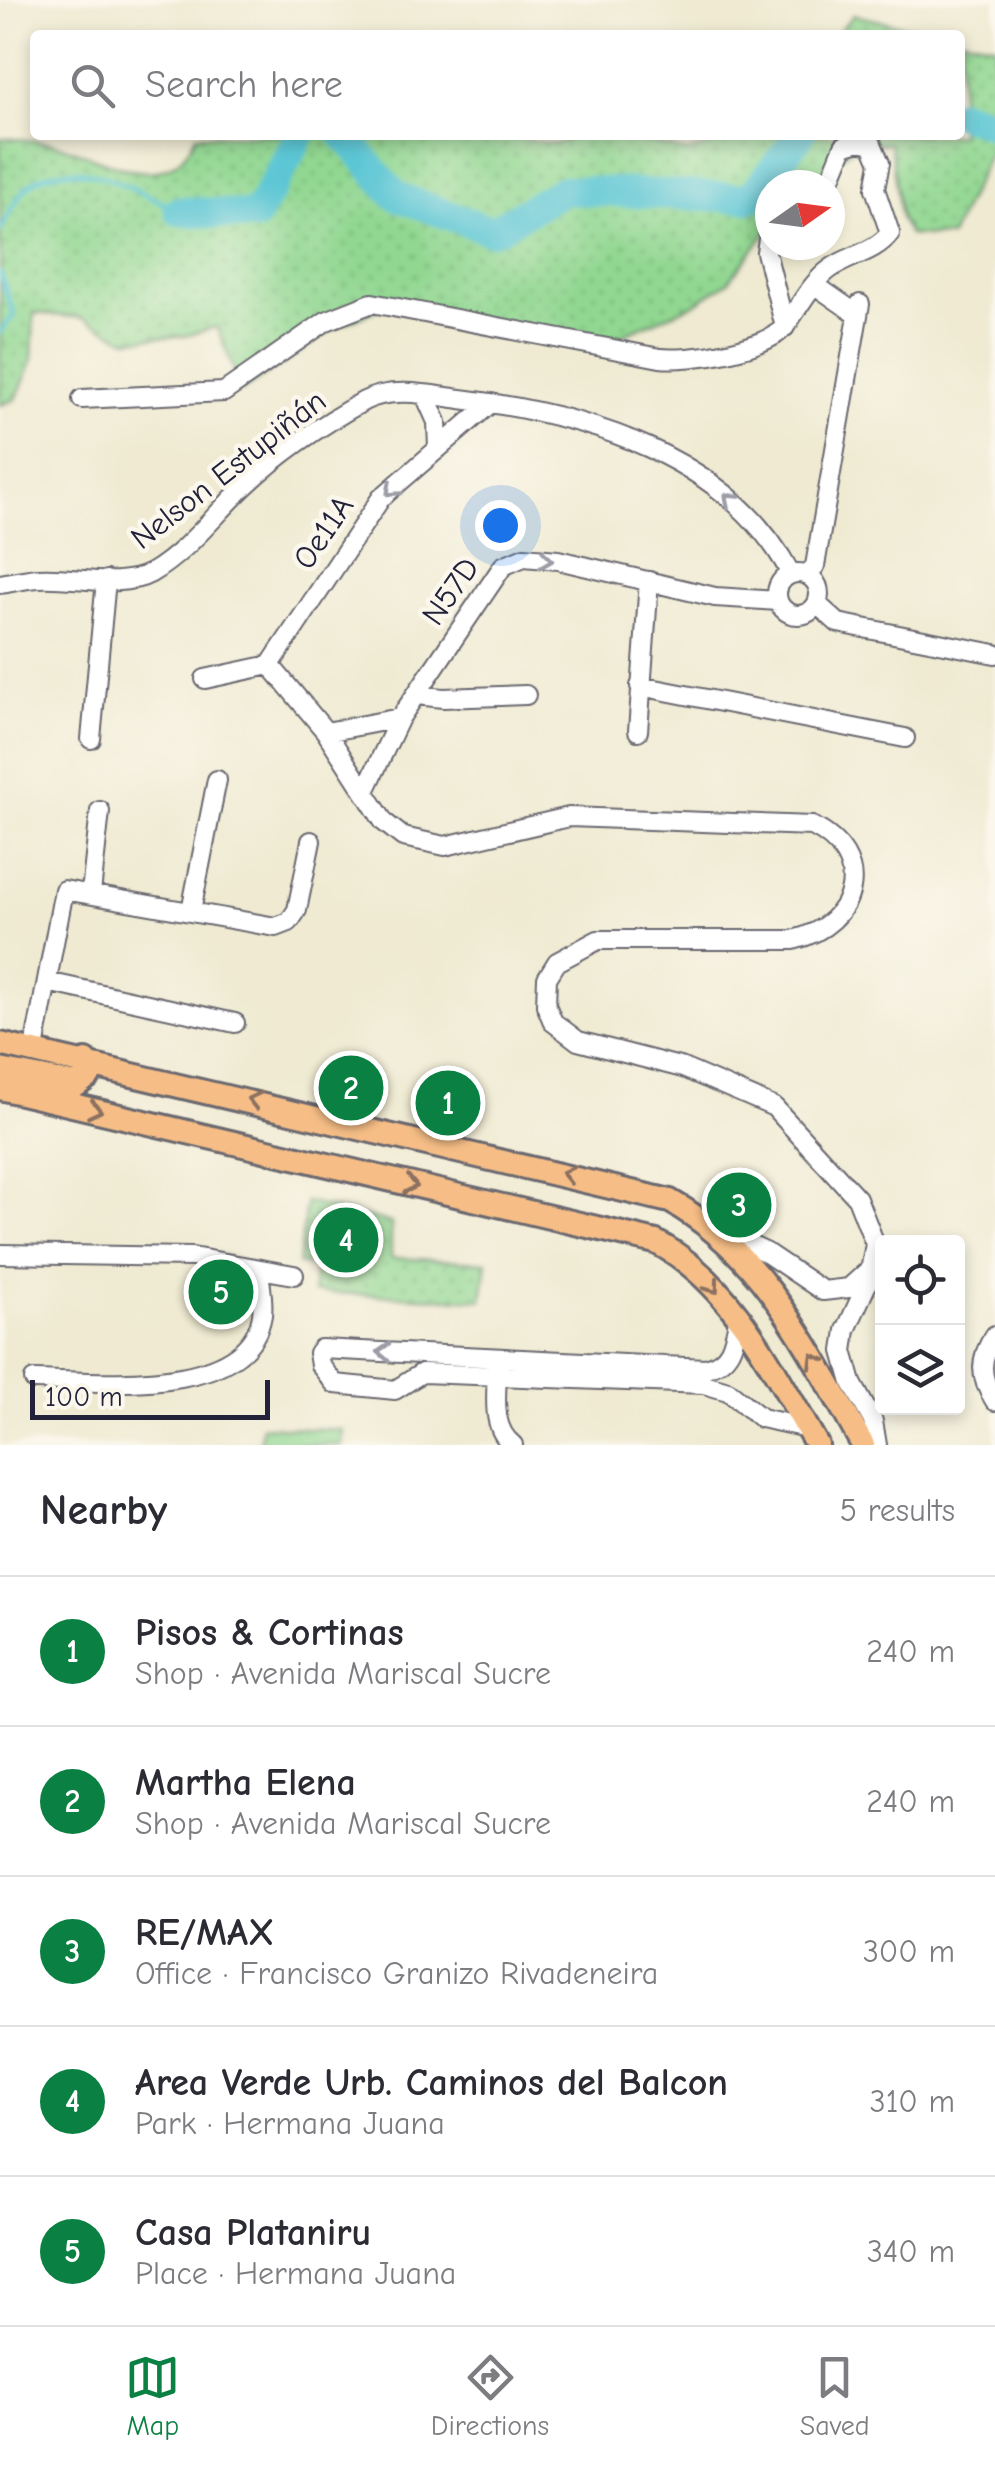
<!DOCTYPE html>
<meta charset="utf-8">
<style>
body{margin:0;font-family:"Comic Neue",sans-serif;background:#f7f7f7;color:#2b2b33}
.controls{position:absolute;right:30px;bottom:30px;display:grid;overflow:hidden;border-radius:10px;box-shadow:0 5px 15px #0003}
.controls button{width:90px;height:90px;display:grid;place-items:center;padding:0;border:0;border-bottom:2px solid #e1e1e2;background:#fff;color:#2b2b33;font:50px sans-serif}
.compass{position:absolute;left:755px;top:170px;width:90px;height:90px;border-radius:50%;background:#fff;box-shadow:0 5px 15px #0003;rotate:76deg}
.scale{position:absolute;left:30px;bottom:25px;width:240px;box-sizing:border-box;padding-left:10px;border:5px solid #22223b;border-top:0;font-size:28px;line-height:35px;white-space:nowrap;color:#22223b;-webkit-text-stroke:8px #fbf7ec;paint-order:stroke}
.you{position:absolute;left:500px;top:525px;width:35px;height:35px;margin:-25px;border:8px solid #fff;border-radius:50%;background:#1a73e8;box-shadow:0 0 0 15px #1a73e833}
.badge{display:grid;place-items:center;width:65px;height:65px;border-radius:50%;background:#0b8043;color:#fff;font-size:32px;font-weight:700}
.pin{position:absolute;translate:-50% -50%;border:5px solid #fff;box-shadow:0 2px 10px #0006}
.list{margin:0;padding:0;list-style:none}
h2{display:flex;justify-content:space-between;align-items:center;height:130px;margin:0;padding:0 40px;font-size:42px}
h2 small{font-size:32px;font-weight:400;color:#7c7c81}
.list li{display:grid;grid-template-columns:65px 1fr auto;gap:30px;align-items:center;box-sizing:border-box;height:150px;padding:0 40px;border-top:2px solid #e1e1e2}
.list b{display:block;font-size:38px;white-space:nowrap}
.list p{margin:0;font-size:32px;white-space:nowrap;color:#7c7c81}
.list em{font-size:32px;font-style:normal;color:#7c7c81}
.icon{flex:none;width:55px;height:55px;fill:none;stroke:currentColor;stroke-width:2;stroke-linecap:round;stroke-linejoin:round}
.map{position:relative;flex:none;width:995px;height:1445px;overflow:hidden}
.search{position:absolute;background:#fff;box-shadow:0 5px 15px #0003;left:30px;right:30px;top:30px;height:110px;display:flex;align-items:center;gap:25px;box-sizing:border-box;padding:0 35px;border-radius:10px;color:#7c7c81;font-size:38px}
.sheet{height:880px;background:#fff}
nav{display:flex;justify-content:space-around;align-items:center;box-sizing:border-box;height:140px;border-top:2px solid #e1e1e2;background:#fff;font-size:28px;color:#7c7c81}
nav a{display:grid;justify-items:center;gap:5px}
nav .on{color:#0b8043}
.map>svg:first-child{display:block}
.grass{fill:url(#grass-dots);stroke:#5a7c66;stroke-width:2.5}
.pitch{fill:#91d791;stroke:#5a7c66;stroke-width:2.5}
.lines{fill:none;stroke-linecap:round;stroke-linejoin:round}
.stream{stroke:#5bc6d4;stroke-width:5}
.river{stroke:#5bc6d4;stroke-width:30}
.minor-casing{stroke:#6a6870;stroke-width:22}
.major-casing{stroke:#6a6870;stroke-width:28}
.minor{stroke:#fff;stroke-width:18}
.major{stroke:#f6be86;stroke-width:22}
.oneway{stroke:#9c9ca7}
.oneway2{stroke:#8c7060}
.labels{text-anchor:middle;stroke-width:9;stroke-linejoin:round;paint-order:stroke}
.street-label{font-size:32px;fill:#22223b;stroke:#fbf7ec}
</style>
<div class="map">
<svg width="995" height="1445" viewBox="0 0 995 1445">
<defs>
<pattern id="grass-dots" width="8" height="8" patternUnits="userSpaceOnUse" patternTransform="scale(2.5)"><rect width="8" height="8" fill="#91d791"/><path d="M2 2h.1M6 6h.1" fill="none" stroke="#7db87e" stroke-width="1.8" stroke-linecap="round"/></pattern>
</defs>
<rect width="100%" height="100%" fill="#fbf7ec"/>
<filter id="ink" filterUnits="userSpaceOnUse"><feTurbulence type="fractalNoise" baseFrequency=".01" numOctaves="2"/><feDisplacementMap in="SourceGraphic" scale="20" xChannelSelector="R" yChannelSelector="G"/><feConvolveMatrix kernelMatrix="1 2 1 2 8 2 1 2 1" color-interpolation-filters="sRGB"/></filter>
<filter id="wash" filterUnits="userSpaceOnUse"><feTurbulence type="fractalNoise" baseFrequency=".0048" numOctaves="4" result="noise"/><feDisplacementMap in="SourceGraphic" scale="40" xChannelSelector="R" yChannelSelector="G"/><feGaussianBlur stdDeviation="2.25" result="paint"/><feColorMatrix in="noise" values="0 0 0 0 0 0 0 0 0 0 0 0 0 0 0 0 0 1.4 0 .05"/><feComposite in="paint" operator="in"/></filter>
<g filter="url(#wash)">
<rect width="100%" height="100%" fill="#efead1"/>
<path class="grass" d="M853 15 948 35H836Z
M960 38 995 45V141L950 237 909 235 901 220 890 144C850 139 839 159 813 185H770V228L728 282 693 305 615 338 594 340 390 304 336 327 242 391 217 327 185 336 125 339 83 318 34 313 32 362 16 399 0 405V138C20 140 43 140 62 146 111 161 168 201 196 135H496L556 144 576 135H619L687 152 747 135H960Z
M306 1202 391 1223V1258L487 1262 482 1300 313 1292 315 1265 298 1264Z"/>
<path class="pitch" d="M262 1426 343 1430 342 1445H260Z"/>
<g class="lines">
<path class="stream" d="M0 230C8 217 15 200 25 189 69 146 135 191 179 211
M0 273 14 315 0 332"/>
<path class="river" d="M960 113 995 125
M344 135 396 196 492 231 563 190 750 198 800 135
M179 211 256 216 300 135"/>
</g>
</g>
<g filter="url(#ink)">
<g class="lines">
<defs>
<path id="minor" d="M770 226 766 252 785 327
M815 285 858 315
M425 395 437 422 438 449
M82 399 224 392 326 321 372 303 660 358C690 361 768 350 786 325 800 306 811 283 830 269 849 255 875 253 890 233L875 189 880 163 872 144 859 141 844 146 828 185
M777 594a21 21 0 1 1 42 0a21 21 0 1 1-42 0Z
M807 575 815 566 860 304
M0 584C12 582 25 579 38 578 71 575 120 590 151 573 187 552 216 513 246 485 280 453 323 424 364 401 392 386 431 395 461 399 585 414 729 456 791 574
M817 604 838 623 995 654
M270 665 326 732 384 822 403 837 445 846 569 817 812 826C875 857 859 924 793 940H598L557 962 547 978 546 1005 553 1022 578 1041 683 1068 774 1107 857 1198 875 1244 868 1282 846 1330 843 1351 852 1383 873 1421 877 1445
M205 679 270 665 381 498 491 403
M640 686 905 738
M417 695 443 698 526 695
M638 731 649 581
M326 732 400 718
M91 739 106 580
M366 789 400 718 503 566 524 557 558 560 715 597 778 601
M91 893 100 811
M191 911 217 780
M47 982 235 1023
M34 1049 64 890 276 927 289 922 297 910 311 841
M721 1232 765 1252 823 1291 849 1288 870 1269
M0 1254 192 1257 294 1275
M738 1320C734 1343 731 1361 706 1368L321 1349 318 1353 320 1365 335 1384 395 1390 422 1373 704 1384 728 1391 761 1418 807 1428
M995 1335C979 1358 979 1377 995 1401
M497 1369C497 1395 490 1427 513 1445
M34 1380C93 1381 248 1399 262 1315 264 1300 260 1284 259 1269"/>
<path id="major" d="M0 1044 670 1201C765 1254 811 1354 863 1445
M0 1070 77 1085 89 1076 86 1061
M0 1088 656 1242C733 1283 774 1372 817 1445"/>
</defs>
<use href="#minor" class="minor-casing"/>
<use href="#major" class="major-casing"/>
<use href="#minor" class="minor"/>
<use href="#major" class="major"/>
</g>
<defs><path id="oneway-chevron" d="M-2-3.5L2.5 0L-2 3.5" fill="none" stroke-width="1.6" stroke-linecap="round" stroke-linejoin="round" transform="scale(2.5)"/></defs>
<g class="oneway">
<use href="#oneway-chevron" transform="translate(392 490) rotate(138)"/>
<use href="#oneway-chevron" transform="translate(730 499) rotate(-138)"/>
<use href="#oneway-chevron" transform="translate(546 560) rotate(7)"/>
<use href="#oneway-chevron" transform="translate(384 1352) rotate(-177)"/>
</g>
<g class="oneway2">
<use href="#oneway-chevron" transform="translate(254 1100) rotate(-167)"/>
<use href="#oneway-chevron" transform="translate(95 1110) rotate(13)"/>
<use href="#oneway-chevron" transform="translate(568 1174) rotate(-167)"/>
<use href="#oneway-chevron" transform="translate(411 1185) rotate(13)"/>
<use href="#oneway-chevron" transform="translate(713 1287) rotate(53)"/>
<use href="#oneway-chevron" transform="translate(815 1360) rotate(-120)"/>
</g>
</g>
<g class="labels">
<g class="street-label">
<text transform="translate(228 469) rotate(-38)" y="11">Nelson Estupiñán</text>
<text transform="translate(323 532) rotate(-56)" y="11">Oe11A</text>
<text transform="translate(450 591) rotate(-55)" y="11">N57D</text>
</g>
</g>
</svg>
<div class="controls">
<button><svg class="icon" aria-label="locate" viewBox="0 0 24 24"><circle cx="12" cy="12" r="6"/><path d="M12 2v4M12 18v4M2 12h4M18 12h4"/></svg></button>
<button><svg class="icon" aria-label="layers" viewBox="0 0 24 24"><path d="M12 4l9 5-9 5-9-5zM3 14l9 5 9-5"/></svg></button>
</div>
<svg class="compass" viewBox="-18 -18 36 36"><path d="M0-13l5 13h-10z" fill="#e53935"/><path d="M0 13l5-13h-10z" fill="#7c7c81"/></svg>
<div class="scale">100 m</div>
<div class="you"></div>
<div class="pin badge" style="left:448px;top:1103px">1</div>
<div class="pin badge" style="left:351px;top:1088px">2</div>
<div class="pin badge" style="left:739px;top:1205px">3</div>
<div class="pin badge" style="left:346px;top:1240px">4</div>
<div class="pin badge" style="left:221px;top:1292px">5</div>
<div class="search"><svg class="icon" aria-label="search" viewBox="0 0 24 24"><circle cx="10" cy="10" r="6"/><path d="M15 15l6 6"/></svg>Search here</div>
</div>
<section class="sheet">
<h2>Nearby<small>5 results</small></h2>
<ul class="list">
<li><span class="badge">1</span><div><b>Pisos &amp; Cortinas</b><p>Shop · Avenida Mariscal Sucre</p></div><em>240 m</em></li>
<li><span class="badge">2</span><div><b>Martha Elena</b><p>Shop · Avenida Mariscal Sucre</p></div><em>240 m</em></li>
<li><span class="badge">3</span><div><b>RE/MAX</b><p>Office · Francisco Granizo Rivadeneira</p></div><em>300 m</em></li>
<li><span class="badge">4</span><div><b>Area Verde Urb. Caminos del Balcon</b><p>Park · Hermana Juana</p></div><em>310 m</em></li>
<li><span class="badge">5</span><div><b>Casa Plataniru</b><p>Place · Hermana Juana</p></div><em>340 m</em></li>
</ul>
</section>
<nav>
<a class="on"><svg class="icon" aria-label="map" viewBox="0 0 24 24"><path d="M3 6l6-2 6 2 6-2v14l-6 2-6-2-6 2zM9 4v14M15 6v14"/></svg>Map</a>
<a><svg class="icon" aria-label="directions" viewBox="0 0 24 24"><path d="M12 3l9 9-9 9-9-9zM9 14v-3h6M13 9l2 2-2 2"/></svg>Directions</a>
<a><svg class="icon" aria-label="saved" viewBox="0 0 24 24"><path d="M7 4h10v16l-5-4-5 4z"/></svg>Saved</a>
</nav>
